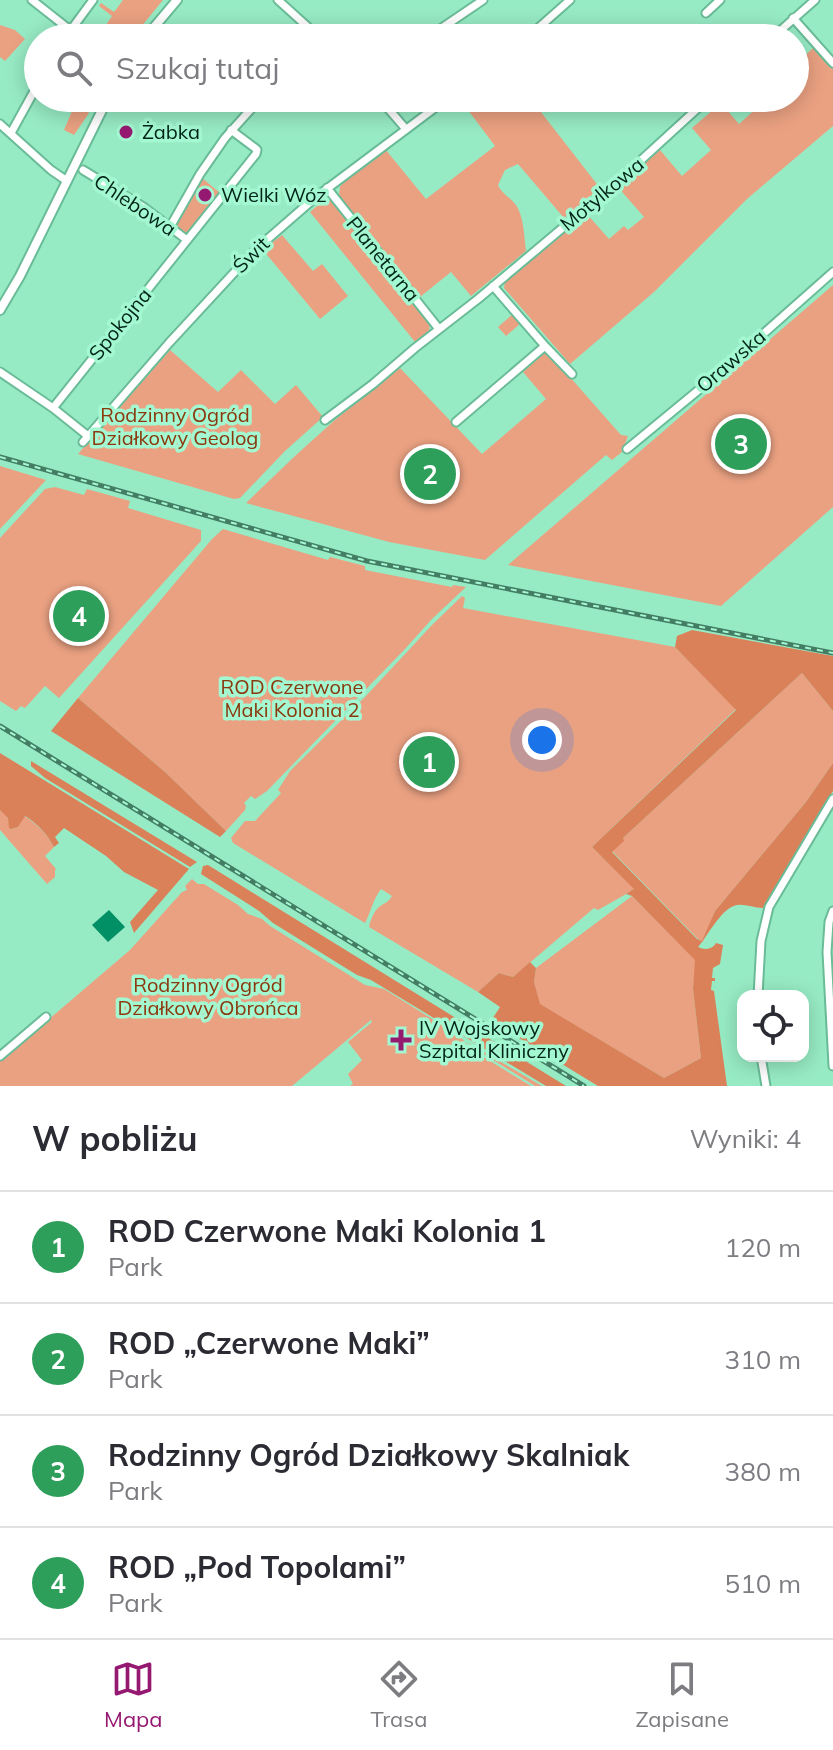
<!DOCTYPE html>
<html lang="pl">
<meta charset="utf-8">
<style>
body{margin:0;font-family:Mulish,sans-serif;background:#f7f7f7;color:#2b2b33}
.controls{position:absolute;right:24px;bottom:24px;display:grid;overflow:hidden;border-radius:16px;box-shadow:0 4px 20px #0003}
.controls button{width:72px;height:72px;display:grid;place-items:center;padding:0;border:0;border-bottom:2px solid #e1e1e2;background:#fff;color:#2b2b33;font:40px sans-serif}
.you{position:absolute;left:542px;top:740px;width:28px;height:28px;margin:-20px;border:6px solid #fff;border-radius:50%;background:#1a73e8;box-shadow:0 0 0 12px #1a73e833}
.badge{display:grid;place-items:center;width:52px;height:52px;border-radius:50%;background:#961971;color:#fff;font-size:26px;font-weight:700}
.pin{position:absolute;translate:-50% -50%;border:4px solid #fff;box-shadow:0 2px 8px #0006}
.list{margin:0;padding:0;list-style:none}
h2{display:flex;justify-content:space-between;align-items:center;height:104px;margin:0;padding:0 32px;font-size:34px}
h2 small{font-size:26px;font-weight:400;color:#7c7c81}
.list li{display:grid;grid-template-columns:52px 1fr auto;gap:24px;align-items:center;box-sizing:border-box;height:112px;padding:0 32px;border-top:2px solid #e1e1e2}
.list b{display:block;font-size:30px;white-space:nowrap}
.list p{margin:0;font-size:26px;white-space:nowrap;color:#7c7c81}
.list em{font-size:26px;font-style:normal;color:#7c7c81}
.icon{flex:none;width:44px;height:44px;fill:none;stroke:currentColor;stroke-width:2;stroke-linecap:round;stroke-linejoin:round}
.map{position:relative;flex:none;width:833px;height:1086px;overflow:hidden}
.search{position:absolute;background:#fff;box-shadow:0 4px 20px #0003;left:24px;right:24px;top:24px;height:88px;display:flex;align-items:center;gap:20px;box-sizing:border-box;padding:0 28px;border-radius:44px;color:#7c7c81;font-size:30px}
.sheet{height:552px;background:#fff}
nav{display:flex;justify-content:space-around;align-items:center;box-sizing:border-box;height:112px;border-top:2px solid #e1e1e2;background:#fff;font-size:22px;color:#7c7c81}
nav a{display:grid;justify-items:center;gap:4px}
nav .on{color:#961971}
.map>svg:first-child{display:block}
.green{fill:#eaa182}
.forest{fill:#db815a}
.water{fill:#019065}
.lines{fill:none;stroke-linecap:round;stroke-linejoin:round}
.minor-casing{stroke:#69bc97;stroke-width:11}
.tertiary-casing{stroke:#69bc97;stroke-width:12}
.minor{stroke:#fff;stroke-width:7}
.tertiary{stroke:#fff;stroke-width:8}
.rail-casing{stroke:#437d64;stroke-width:5}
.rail{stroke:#a4f8d1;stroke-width:2;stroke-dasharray:6;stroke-linecap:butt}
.poi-dot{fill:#961971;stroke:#a4f8d1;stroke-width:3}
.labels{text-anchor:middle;stroke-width:7;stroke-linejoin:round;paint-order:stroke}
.poi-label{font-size:20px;fill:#002417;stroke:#a4f8d1;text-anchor:start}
.street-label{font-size:20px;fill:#002417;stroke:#a4f8d1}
.park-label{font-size:20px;fill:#8a380d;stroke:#a4f8d1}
</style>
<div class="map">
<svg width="833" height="1086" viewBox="0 0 833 1086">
<rect width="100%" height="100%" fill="#97ebc4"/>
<path class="green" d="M123 0H163L132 38H97L112 16 99 6 101 3 114 12Z
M0 25 15 30 25 39 5 61 0 57Z
M814 47 833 67V126L747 199 654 292 570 364 504 288 505 282 586 213 609 239 624 226 628 230 644 217 617 186 660 150 682 176 711 150 692 128 721 103 739 124 760 105 762 106 772 98H795V57L799 61Z
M459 98H530L600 188 564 218 518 164 505 170 498 185C502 194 510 197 516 205 524 217 524 236 526 251L471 296 451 272 420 297 339 196 340 186 385 149 426 199 495 146Z
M75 104 89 113 74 135 64 130Z
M202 178 220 193 188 234C181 235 176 229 176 222Z
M324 200 332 201 430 324 429 331 415 342 310 212Z
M282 235 313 271 322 264 348 296 320 319 263 250Z
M833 285V507L721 606 508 565Z
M513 314 521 323 506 336 498 327Z
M170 350 218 392 241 370 275 404 296 385 323 417 285 451 240 498 234 499 78 454Z
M547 351 621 435 628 436 622 452 612 460 606 455 485 560 389 542 246 503 295 456 336 419 400 368 482 454 546 399 523 372Z
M0 466 46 480 0 529Z
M55 487 84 495 87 489 130 501 128 508 201 530V541L59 698 45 686 25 708 21 706 16 711 0 701V538L45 489Z
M223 529 328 560 330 557 365 566V570L452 587 453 585 466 587 432 619 405 649 267 791 255 799 251 796 244 803 246 806 245 810 226 831 165 772 78 698 212 539Z
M462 596 465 598 463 608 675 647 736 709 592 847 635 889 598 910 594 908 513 977 499 973 478 992 369 927C370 921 374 911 379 907 384 903 388 903 392 896L381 889C373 899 371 912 365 923L233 843 231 838 245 821H255L281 793 278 790 290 771 365 697 432 625Z
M802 673 833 711V763L806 802 715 911 703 942 698 939 612 851 623 841V838Z
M0 810 7 815 11 829 18 827 24 816C37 824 47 834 54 847L45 856 56 869 55 870V877L47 884 0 830Z
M192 879 198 884H204L238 905 248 914 262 919 270 926 365 985 384 989 461 1037 469 1048 531 1086H350L353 1084 348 1074 362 1060 348 1042 372 1022 371 1020 292 1086H0V1061L130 950 182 892 187 890 185 886Z
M632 896 696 960 693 989 701 1058 664 1078 539 1004 534 982 536 968Z
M467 1042 542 1086H535L475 1049Z"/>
<path class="forest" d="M692 630 833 656V711L802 673 623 838 624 841 612 852 697 939 702 941 715 911 806 802 833 763V791L763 908C754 908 745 904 737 905 722 907 707 937 698 947 704 950 712 950 716 943L723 945 720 964 713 968 712 978H715V981H712L711 990 714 991 727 1086H598L491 1021 500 1007 478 992 499 973 513 977 530 962 536 968 534 982 540 1004 664 1078 701 1058 693 989 695 960 632 896 626 894 634 889 592 847 736 710 675 647 677 636Z
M78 698 165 772 226 831 220 837 51 731Z
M0 753 189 869 134 933 130 922 158 890 124 872 106 856 64 828 55 837 59 843 54 847C47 834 38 824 25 816L18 827 11 829 9 828 8 818 0 810Z
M31 761 197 862 190 867 45 778 31 766Z
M208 865 566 1086H546L371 980 357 975 273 923 259 911 201 874 203 866Z"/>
<path class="water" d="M109 910 125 927 108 942 92 925Z"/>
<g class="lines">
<defs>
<path id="minor" d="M32 0 70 30
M278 0 320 38
M706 13 720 0
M793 18 833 63
M65 38 93 0
M427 38 483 0
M527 38 570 0
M772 38 815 0
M379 98 405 128
M0 124 51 170 67 181
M11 133 38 84
M83 170 145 208 187 240
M327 188 439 329
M170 227 200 174 225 138 261 98
M545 346 572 374
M0 372 53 408 88 436
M53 408 256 154 257 150 255 148 231 130
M325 420 373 384 415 348 478 299 616 183 709 98
M456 422 545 346 493 286
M83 442 169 343 255 250 316 197 448 98
M627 449 718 374 833 272
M833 911 829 922 827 952 833 1066
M758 996 761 941 769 907 833 799
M0 1056 46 1017
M761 1056 766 1086"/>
<path id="tertiary" d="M145 38 177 0
M0 310 20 276 108 98"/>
</defs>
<use href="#minor" class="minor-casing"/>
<use href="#tertiary" class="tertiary-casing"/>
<use href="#minor" class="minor"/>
<use href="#tertiary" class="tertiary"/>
<defs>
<path id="rail" d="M0 457 367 561 833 653
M0 726 584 1086"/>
</defs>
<use href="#rail" class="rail-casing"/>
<use href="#rail" class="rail"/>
</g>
<g class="poi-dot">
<circle cx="126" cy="132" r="8"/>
<circle cx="205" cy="195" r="8"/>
<path d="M397 1028h8v8h8v8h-8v8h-8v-8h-8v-8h8z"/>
</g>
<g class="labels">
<g class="poi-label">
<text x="142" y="139">Żabka</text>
<text x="221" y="202">Wielki Wóz</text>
<text x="419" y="1035">IV Wojskowy<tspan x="419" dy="23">Szpital Kliniczny</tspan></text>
</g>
<g class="street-label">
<text transform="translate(602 194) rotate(-40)" y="7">Motylkowa</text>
<text transform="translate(135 205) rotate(34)" y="7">Chlebowa</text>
<text transform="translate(251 255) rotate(-45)" y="7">Świt</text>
<text transform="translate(383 259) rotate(51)" y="7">Planetarna</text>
<text transform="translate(120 324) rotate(-51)" y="7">Spokojna</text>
<text transform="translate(731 361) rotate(-41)" y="7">Orawska</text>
</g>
<g class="park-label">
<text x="175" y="422">Rodzinny Ogród<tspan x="175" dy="23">Działkowy Geolog</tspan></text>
<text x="292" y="694">ROD Czerwone<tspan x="292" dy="23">Maki Kolonia 2</tspan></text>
<text x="208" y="992">Rodzinny Ogród<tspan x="208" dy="23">Działkowy Obrońca</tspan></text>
</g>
</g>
</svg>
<div class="controls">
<button><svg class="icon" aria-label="locate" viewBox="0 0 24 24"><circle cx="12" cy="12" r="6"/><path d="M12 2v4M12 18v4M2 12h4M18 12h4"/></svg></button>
</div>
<div class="you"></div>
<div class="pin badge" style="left:429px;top:762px;background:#2e9e5b">1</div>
<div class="pin badge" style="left:430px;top:474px;background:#2e9e5b">2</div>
<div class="pin badge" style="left:741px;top:444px;background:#2e9e5b">3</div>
<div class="pin badge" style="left:79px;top:616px;background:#2e9e5b">4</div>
<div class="search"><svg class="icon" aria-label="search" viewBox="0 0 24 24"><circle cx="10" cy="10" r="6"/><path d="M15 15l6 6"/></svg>Szukaj tutaj</div>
</div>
<section class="sheet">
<h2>W pobliżu<small>Wyniki: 4</small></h2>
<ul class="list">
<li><span class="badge" style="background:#2e9e5b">1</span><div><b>ROD Czerwone Maki Kolonia 1</b><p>Park</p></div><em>120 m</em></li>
<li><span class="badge" style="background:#2e9e5b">2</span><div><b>ROD „Czerwone Maki”</b><p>Park</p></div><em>310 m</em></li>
<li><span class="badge" style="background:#2e9e5b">3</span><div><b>Rodzinny Ogród Działkowy Skalniak</b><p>Park</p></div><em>380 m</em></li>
<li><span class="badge" style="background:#2e9e5b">4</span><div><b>ROD „Pod Topolami”</b><p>Park</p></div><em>510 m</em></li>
</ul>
</section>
<nav>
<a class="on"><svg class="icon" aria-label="map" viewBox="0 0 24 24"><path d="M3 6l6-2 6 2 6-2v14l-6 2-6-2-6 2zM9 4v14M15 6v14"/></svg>Mapa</a>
<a><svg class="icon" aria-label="directions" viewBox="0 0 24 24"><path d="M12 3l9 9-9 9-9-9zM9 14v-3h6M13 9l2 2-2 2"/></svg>Trasa</a>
<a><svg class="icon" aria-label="saved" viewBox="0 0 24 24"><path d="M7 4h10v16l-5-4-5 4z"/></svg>Zapisane</a>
</nav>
